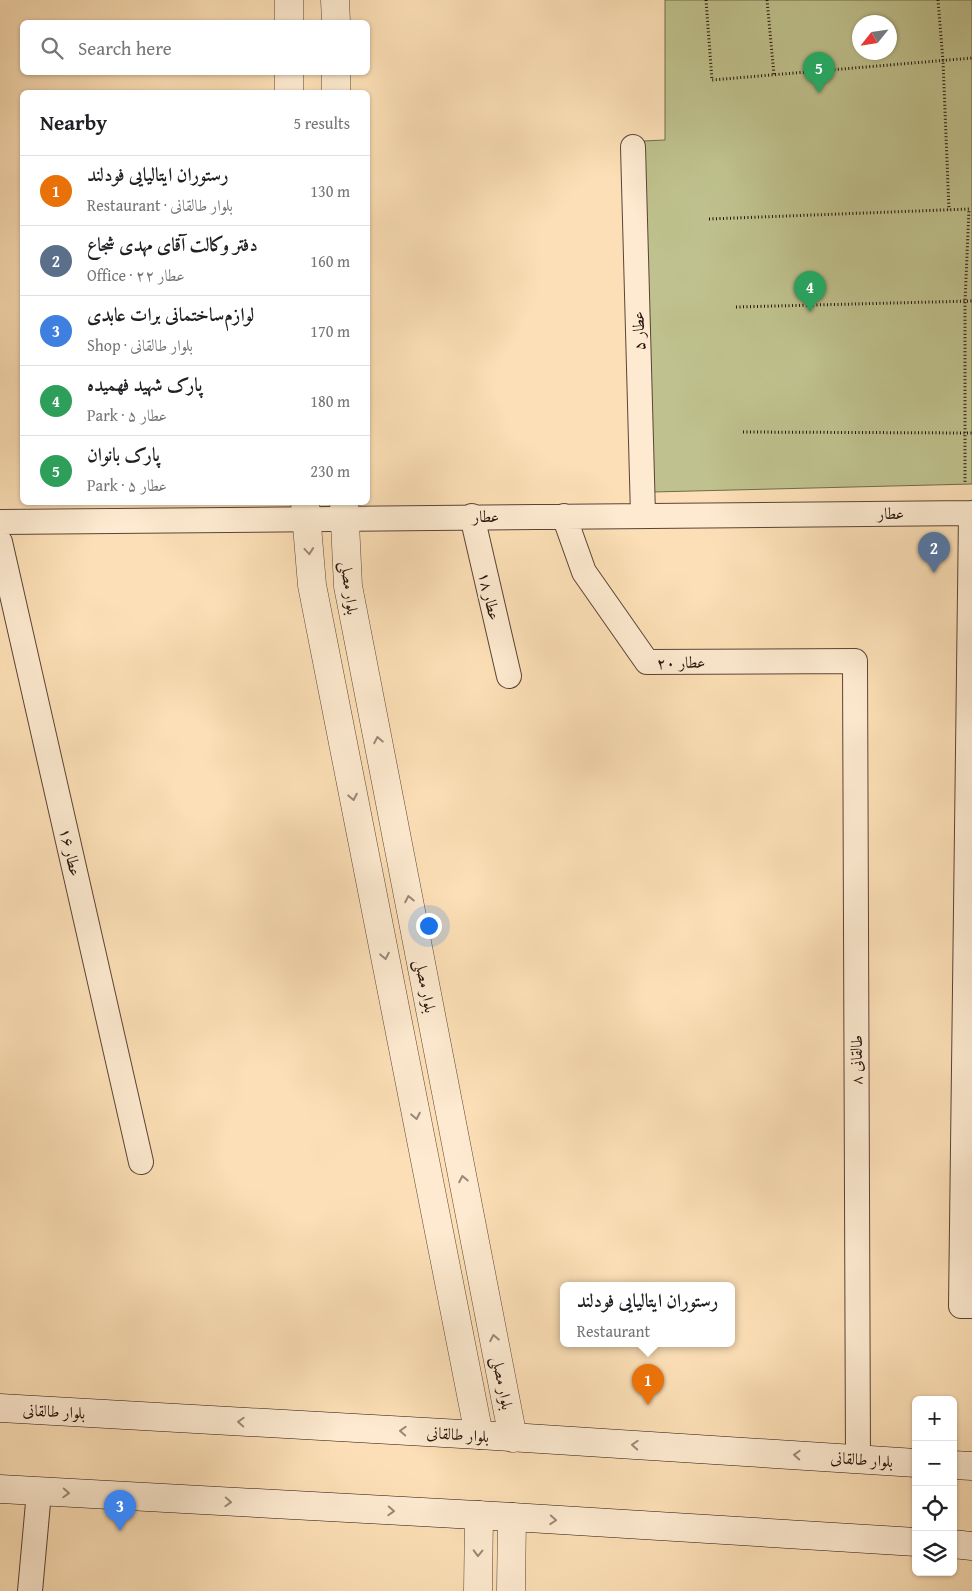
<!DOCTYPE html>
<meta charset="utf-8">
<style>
body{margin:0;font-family:"Gentium Book Plus",Amiri,serif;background:#f6f6f6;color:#202124}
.controls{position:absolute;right:15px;bottom:15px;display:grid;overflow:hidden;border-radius:8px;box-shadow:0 1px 4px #0004}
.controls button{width:45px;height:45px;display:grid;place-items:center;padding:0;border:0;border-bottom:1px solid #e0e0e0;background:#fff;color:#202124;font:25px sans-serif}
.compass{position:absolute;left:852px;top:15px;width:45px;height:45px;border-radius:50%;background:#fff;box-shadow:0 1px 4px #0004;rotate:240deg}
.you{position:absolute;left:428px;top:925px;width:18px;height:18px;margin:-12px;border:4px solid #fff;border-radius:50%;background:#1a73e8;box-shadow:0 0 0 8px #1a73e833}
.badge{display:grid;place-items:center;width:32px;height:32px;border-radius:50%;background:#0f766e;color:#fff;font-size:16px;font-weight:700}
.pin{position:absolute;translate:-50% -41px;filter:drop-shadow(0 1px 2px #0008)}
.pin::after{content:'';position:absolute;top:26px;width:18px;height:15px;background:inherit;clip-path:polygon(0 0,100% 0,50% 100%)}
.popup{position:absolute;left:560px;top:1282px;width:175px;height:65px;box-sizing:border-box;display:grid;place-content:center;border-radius:8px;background:#fff;filter:drop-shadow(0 1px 4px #0005);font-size:16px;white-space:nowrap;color:#757577}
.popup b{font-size:19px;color:#202124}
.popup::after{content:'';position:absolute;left:50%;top:100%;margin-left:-10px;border:10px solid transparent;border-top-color:#fff}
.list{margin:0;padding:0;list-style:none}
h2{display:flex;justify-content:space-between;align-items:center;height:65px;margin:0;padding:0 20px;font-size:21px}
h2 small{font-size:16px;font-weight:400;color:#757577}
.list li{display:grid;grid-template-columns:32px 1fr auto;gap:15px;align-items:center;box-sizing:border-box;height:70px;padding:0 20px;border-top:1px solid #e0e0e0}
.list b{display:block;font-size:19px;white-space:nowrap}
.list p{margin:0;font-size:16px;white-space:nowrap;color:#757577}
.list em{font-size:16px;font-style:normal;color:#757577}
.icon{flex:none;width:28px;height:28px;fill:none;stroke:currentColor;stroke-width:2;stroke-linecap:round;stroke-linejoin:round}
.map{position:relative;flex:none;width:972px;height:1591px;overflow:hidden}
.search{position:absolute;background:#fff;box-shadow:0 1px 4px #0004;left:20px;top:20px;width:350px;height:55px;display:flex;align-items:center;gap:12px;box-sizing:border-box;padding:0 18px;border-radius:8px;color:#757577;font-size:19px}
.panel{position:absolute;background:#fff;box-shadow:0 1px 4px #0004;left:20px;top:90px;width:350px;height:415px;border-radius:8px}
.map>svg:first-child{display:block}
.green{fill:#bfc28e;stroke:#726a4c;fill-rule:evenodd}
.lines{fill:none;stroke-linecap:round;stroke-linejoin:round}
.minor-casing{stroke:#5b4435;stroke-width:26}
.tertiary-casing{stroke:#5b4435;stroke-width:29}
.secondary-casing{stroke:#25110a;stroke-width:29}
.path{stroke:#25110a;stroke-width:3;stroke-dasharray:1 2.5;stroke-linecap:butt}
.minor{stroke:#fdead0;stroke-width:24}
.tertiary{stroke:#fdead0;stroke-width:28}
.secondary{stroke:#fdead0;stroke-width:28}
.oneway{stroke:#9c8877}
.labels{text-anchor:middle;stroke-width:4;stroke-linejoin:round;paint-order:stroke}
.street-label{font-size:16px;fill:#25110a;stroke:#fdead0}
</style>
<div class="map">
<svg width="972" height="1591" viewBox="0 0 972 1591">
<rect width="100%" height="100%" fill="#fcdfb6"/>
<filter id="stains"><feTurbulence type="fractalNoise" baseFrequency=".004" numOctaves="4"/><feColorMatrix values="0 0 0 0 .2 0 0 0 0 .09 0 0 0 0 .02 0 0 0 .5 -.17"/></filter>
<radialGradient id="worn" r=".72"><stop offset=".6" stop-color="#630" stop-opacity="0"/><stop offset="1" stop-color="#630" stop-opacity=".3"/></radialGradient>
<path class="green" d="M665 0H972V484L653 492 643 141 665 140ZM860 22H890V52H860Z"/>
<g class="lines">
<defs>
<path id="minor" d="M633 147 643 515
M971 513 961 1306H972
M472 516 509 676
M564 516 584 572 647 662 855 661 858 1459
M0 522 972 513
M0 542 141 1162
M30 1591 39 1492"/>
<path id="tertiary" d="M335 0 336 22
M289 22V0
M336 72V92
M289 92V72
M305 502 312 585 479 1435
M344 502 348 586 513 1438
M478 1591 479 1515
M511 1591 512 1517"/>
<path id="secondary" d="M0 1408 479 1435 916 1463
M953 1465 972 1466
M0 1489 512 1517 916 1542
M953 1544 972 1546"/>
</defs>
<use href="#minor" class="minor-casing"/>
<use href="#tertiary" class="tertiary-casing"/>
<use href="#secondary" class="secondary-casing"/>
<path class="path" d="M706 0 712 80 972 58
M767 0 774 75
M938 0 943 61 949 210
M709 219 969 209 965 302V484
M736 307 972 301
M743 432 972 433"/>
<use href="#minor" class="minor"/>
<use href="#tertiary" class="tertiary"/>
<use href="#secondary" class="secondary"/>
</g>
<defs><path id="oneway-chevron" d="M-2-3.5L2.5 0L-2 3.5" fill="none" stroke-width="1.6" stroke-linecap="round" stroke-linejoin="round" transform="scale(1.25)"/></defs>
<g class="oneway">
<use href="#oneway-chevron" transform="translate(309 551) rotate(85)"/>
<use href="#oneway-chevron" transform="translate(378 740) rotate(-101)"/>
<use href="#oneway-chevron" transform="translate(353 797) rotate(79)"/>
<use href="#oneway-chevron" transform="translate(409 899) rotate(-101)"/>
<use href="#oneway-chevron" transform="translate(385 956) rotate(79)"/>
<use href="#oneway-chevron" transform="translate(416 1116) rotate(79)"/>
<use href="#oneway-chevron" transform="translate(463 1179) rotate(-101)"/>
<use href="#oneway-chevron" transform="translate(494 1338) rotate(-101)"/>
<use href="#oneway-chevron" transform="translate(241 1422) rotate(-177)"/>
<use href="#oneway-chevron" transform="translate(403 1431) rotate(-177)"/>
<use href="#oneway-chevron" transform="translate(635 1445) rotate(-177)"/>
<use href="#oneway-chevron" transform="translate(797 1455) rotate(-177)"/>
<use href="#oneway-chevron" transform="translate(66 1493) rotate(3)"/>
<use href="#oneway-chevron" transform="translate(228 1502) rotate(3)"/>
<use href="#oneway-chevron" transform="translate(391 1511) rotate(3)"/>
<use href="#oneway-chevron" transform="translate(553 1520) rotate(4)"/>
<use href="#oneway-chevron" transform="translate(478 1553) rotate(91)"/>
</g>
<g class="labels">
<g class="street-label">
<text transform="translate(638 331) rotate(-92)" y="6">عطار ۵</text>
<text x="891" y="519">عطار</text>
<text x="486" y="522">عطار</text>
<text transform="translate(350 588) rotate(83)" y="6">بلوار مصلی</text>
<text transform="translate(490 596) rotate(77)" y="6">عطار ۱۸</text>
<text transform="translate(681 662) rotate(-1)" y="6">عطار ۲۰</text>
<text transform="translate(71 852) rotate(77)" y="6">عطار ۱۶</text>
<text transform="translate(426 986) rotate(79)" y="6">بلوار مصلی</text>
<text transform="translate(856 1060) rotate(-90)" y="6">طالقانی ۸</text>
<text transform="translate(503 1383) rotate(79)" y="6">بلوار مصلی</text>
<text transform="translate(54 1411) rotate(3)" y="6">بلوار طالقانی</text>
<text transform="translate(458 1434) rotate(4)" y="6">بلوار طالقانی</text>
<text transform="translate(862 1459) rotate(4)" y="6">بلوار طالقانی</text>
</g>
</g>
<rect width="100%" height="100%" filter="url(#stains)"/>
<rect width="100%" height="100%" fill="url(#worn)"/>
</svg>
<div class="controls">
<button>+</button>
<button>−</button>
<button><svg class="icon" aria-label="locate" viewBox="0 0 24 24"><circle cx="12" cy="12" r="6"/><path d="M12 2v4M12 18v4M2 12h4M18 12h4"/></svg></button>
<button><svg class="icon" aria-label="layers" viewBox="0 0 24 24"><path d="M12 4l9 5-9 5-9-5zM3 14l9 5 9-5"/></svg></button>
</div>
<svg class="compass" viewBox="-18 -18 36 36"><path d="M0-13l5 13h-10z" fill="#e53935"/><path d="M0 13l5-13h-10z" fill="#757577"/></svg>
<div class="you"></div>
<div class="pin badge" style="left:648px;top:1405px;background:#e8710a">1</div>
<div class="popup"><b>رستوران ایتالیایی فودلند</b>Restaurant</div>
<div class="pin badge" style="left:934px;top:573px;background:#5c6f8a">2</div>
<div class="pin badge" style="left:120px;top:1531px;background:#3f7fe0">3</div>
<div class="pin badge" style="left:810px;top:312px;background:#2e9e5b">4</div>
<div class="pin badge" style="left:819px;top:93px;background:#2e9e5b">5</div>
<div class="search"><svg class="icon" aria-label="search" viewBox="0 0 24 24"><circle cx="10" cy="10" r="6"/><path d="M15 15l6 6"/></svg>Search here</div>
<section class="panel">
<h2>Nearby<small>5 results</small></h2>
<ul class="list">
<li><span class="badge" style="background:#e8710a">1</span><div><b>رستوران ایتالیایی فودلند</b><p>Restaurant · بلوار طالقانی</p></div><em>130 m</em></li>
<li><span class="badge" style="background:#5c6f8a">2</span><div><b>دفتر وکالت آقای مهدی شجاع</b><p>Office · عطار ۲۲</p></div><em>160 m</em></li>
<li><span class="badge" style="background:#3f7fe0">3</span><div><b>لوازم‌ساختمانی برات عابدی</b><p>Shop · بلوار طالقانی</p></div><em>170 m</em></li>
<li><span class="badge" style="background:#2e9e5b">4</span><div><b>پارک شهید فهمیده</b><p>Park · عطار ۵</p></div><em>180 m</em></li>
<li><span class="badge" style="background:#2e9e5b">5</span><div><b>پارک بانوان</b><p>Park · عطار ۵</p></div><em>230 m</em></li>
</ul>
</section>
</div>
